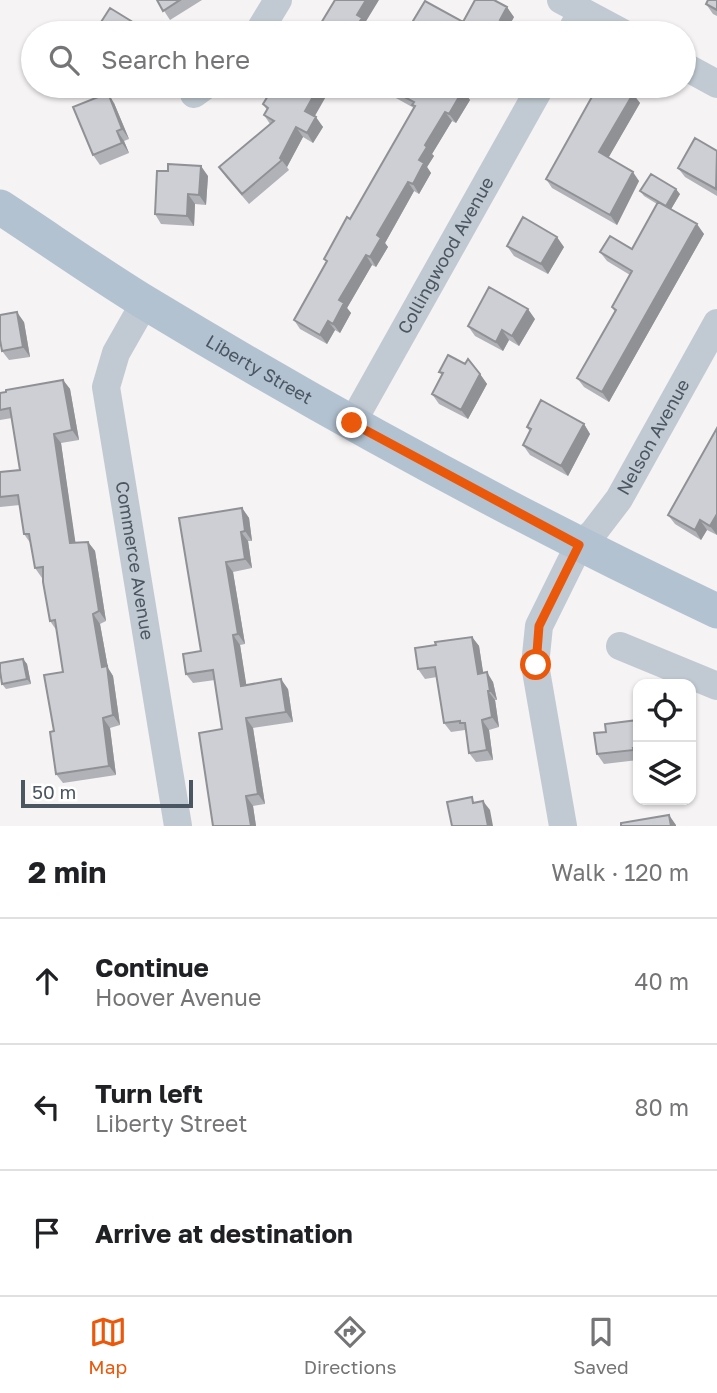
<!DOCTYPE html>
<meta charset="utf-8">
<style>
body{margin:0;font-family:"Golos Text",sans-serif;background:#f6f6f6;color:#202124}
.controls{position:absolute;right:21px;bottom:21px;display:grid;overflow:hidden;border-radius:14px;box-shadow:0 2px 5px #0004}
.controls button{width:63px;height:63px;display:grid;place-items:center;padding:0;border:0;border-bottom:2px solid #e0e0e0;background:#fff;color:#202124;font:35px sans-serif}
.scale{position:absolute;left:21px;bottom:18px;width:172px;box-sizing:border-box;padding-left:7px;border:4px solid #4a5661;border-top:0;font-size:19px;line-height:24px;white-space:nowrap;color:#4a5661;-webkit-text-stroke:5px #fff;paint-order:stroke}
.stop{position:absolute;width:21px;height:21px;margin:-16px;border:5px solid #ea580c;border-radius:50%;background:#fff}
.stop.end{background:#ea580c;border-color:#fff;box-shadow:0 2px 7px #0008}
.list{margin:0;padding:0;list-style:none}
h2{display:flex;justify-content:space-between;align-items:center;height:91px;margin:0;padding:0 28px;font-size:30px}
h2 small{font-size:23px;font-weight:400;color:#757577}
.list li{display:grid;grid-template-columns:46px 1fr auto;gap:21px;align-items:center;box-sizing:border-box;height:126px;padding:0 28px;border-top:2px solid #e0e0e0}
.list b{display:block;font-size:26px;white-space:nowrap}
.list p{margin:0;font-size:23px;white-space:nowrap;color:#757577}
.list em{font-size:23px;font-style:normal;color:#757577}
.icon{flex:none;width:38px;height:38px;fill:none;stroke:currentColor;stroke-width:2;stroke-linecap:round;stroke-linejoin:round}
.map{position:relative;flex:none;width:717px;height:826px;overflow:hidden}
.search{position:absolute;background:#fff;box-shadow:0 2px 5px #0004;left:21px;right:21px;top:21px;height:77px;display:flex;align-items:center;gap:18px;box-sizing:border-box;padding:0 24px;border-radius:38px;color:#757577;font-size:26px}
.sheet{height:469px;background:#fff}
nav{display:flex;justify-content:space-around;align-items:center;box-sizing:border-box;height:98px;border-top:2px solid #e0e0e0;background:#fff;font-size:19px;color:#757577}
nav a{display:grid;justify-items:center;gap:4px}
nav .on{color:#ea580c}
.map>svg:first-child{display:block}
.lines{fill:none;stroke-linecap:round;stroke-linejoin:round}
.minor{stroke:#c1cad2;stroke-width:28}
.major{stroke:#b3c2d1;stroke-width:35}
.wall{fill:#b0b2b7}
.shaded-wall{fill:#909195}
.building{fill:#cdcfd5;stroke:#909195;stroke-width:2}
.route{stroke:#ea580c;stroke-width:9}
.labels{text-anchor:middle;stroke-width:5;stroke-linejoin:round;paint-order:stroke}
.street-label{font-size:18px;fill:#4a5661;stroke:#fff}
</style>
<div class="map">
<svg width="717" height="826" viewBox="0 0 717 826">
<rect width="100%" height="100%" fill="#f5f3f3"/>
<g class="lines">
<g class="minor">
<path d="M561 0 623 33"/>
<path d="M258 33 278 0"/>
<path d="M570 33 582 12"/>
<path d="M684 66 717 84"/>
<path d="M194 94 205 86"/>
<path id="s1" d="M145 302 116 353 106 387 178 826"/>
<path id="s2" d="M352 423 541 86"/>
<path d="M620 646 717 686"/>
<path id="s3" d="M563 826 535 665 539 626 579 545 593 533 619 499 717 323"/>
</g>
<path class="major" id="s4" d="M0 207C49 239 97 273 146 303 331 415 522 519 717 611"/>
</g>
<path class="wall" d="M157 0H202L170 20Z
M717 0V16L713 14 706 4Z
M514 17 508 28 510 31 509 33H415L410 26Z
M380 86H472L467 96 470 100 456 123 452 121 432 154 434 156 427 167 431 173 419 194 414 191 408 202 385 243 388 247 376 267 372 265 347 308 351 313 340 333 335 330 327 344 300 329 294 320 326 262 324 259 350 219 414 108 385 92Z
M633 94 640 103 608 158 639 181 617 225 552 188 546 179Z
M114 103 129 139 124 141 129 153 100 165 93 155Z
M263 104 314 117 323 127 313 143 303 137 287 167 289 170 249 204 226 177 219 167 270 124 264 115 267 110Z
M717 151V196L685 177 678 168Z
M168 171 208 176 206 205 195 204 194 226 161 224 155 214Z
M640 191 680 194 671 209 704 234 609 402 584 387 577 378 615 312 612 307 630 275 607 261 600 252 632 249 657 204 644 196Z
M507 246 564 247 548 274 514 256Z
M535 319 519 346 509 340 503 351 475 336 468 326Z
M24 322 30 357 9 360 2 351Z
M439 372 480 374 487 384 468 419 439 404 432 394 442 375Z
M63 380 70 389 79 440 61 443 75 543 88 542 95 551 106 621 100 624 108 668 113 676 120 725 110 728 116 775 63 783 56 774 54 731 63 672 57 631 50 621 43 578H42L35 568 31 544 24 534 20 505 0 507V472L20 470 12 418 0 420V393Z
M584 424 590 434 568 476 530 455 523 445 530 432 527 427Z
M717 428V535L707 530 701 540 675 524 668 515Z
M242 508 249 518 252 541H248L252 568 233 572 245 644 240 645 246 685 288 689 293 722 253 728 265 804 253 806 256 826H213L222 729 215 680 193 683 186 674 201 651Z
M472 637 479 646 483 673 493 682 497 700H495L499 727 489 730 493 760 476 762 469 753 466 732 465 730 451 732 444 723 437 677 425 679 418 669 436 645Z
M23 659 27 664 31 684 6 689 2 684Z
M638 720V760L604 764 597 754 606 732Z"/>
<path class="shaded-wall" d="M366 0H379L365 23 368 28 365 33H352L357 15Z
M507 7 514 17 508 28 510 31 509 33H497L500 20Z
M136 24 143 33H131Z
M319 86H332L312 121 305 111Z
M460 86H472L467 96 470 100 456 123 449 114Z
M108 93 114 103 129 139 122 129Z
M633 94 640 103 606 162 599 152Z
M445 112 452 121 432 154 434 156 427 167 431 173 419 194 413 184 419 160 425 145Z
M316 117 323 127 313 143 307 133Z
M296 127 303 137 287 167 280 158Z
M117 131 124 141 129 153 122 143Z
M201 166 208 176 206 205 199 195Z
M633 172 639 181 617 225 610 215Z
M408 182 414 191 385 243 388 247 376 267 370 257 377 235Z
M676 189 680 194 670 211 666 206Z
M188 194 195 204 194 226 187 216Z
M697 224 704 234 609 402 602 392Z
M557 237 564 247 548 274 541 264Z
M366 255 372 265 347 308 351 313 340 333 333 324 339 300Z
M528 309 535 319 519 346 512 336Z
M17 312 24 322 30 357 23 347Z
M328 321 335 330 327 344 320 335Z
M502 330 509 340 503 351 496 342Z
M480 374 487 384 468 419 461 410Z
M63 380 70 389 79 440 72 430Z
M584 424 590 434 568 476 561 466Z
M54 434 61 443 77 553 70 543Z
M242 508 249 518 252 541 245 531Z
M717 514V535L710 526Z
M700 520 707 530 701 540 695 530Z
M241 532 248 541 252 568 245 559Z
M88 542 95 551 106 621 99 611Z
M226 562 233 572 245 644 238 634Z
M93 614 100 624 108 668 113 676 120 725 113 715 102 667Z
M233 635 240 645 248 695 241 686Z
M472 637 479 646 485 684 478 674Z
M23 659 27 664 31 684 27 679Z
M487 672 493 682 497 700 490 691Z
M281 679 288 689 293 722 286 712Z
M488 691 495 700 499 727 492 717Z
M103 718 110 728 116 775 109 766Z
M246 718 253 728 265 804 258 794Z
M482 720 489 730 493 760 487 750Z
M246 796 253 806 256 826H251Z
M483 801 490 810 493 826H488Z
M669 815 676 825V826H671Z"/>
<path class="building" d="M157 0H180L163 11Z
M335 0H366L357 15 362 18 352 33H315Z
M475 0H494L507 7 500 20 503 21 497 33H422L410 26 425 1 463 22Z
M708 0H717V10L706 4Z
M110 8 136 24 131 33H94Z
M274 86H319L305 111 316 117 307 133 296 127 280 158 282 160 242 194 219 167 274 121 264 115 268 108 263 104Z
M384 86H460L459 88 463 90 449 114 445 112 425 145 427 147 419 160 424 163 413 184 408 182 377 235 381 238 370 257 366 255 339 300 344 303 333 324 328 321 320 335 294 320 327 261 324 259 347 217 350 219 415 106 412 105 414 102Z
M598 86H619L633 94 599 152 633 172 610 215 546 179Z
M108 93 122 129 117 131 122 143 93 155 73 107Z
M695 138 717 151 716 189 678 168Z
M168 164 201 166 199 195 188 194 187 216 155 214 157 171H168Z
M651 174 676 189 666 206 640 191Z
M658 202 697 224 602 392 577 378 616 310 612 307 632 271 600 252 610 236 632 249Z
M523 217 557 237 541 264 507 246Z
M489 287 528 309 512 336 502 330 496 342 468 326Z
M17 312 23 347 2 351 0 340V315Z
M448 355 465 364 468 359 480 374 461 410 432 394 443 373 439 372Z
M63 380 72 430 54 434 70 543 88 542 99 611 93 614 102 667 107 666 113 715 103 718 109 766 56 774 50 732 54 731 44 675 63 672 55 620 50 621 43 582V567L35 568 29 534H24L18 495 0 497V472L20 470 10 408 0 410V393L6 392V390Z
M541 400 584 424 561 466 523 445 531 429 527 427Z
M717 428V514L710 526 700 520 695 530 668 515Z
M242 508 245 531 241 532 245 559 226 562 238 634 233 635 241 686 281 679 286 712 246 718 258 794 246 796 251 826H213L199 733 222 729 213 670 186 674 183 654 201 651 179 518Z
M472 637 478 674 487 672 490 691H488L492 717 482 720 487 750 469 753 465 723H460V721L444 723 435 667 418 669 415 648 436 645 435 642Z
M23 659 27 679 2 684 0 671V663Z
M638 720V747L633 748 634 750 597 754 594 733 606 732 605 724Z
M472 797 473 803 483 801 488 826H452L447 802Z
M669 815 671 826H621V823Z"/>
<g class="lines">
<path class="route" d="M352 423 579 545 539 626 536 665"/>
</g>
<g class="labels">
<g class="street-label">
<text dy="6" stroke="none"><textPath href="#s2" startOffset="192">Collingwood Avenue</textPath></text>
<text dy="6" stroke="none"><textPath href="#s4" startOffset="306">Liberty Street</textPath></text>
<text dy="6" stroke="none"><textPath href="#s3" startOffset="425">Nelson Avenue</textPath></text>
<text dy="6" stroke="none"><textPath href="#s1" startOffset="270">Commerce Avenue</textPath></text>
</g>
</g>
</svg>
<div class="controls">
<button><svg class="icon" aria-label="locate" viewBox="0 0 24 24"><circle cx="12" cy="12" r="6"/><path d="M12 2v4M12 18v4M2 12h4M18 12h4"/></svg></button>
<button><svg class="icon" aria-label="layers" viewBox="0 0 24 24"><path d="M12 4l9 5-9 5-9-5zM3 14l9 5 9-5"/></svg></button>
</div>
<div class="scale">50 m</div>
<div class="stop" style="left:536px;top:665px"></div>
<div class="stop end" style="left:352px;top:423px"></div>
<div class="search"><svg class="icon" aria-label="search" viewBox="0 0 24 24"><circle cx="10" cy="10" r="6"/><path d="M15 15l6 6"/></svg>Search here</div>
</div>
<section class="sheet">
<h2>2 min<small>Walk · 120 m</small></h2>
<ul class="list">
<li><svg class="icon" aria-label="ahead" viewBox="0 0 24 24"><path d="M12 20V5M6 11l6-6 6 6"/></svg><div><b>Continue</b><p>Hoover Avenue</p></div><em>40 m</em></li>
<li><svg class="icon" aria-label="left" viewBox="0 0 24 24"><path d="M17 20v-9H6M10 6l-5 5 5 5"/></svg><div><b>Turn left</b><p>Liberty Street</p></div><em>80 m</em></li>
<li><svg class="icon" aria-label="arrive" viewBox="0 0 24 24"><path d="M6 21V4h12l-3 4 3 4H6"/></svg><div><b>Arrive at destination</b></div></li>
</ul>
</section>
<nav>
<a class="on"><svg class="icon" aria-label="map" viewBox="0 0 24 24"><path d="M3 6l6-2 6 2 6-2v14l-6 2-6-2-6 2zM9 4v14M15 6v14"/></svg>Map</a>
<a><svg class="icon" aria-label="directions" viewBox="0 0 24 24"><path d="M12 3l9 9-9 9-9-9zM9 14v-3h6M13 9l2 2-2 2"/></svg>Directions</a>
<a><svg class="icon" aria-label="saved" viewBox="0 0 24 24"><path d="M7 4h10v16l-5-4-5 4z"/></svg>Saved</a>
</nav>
